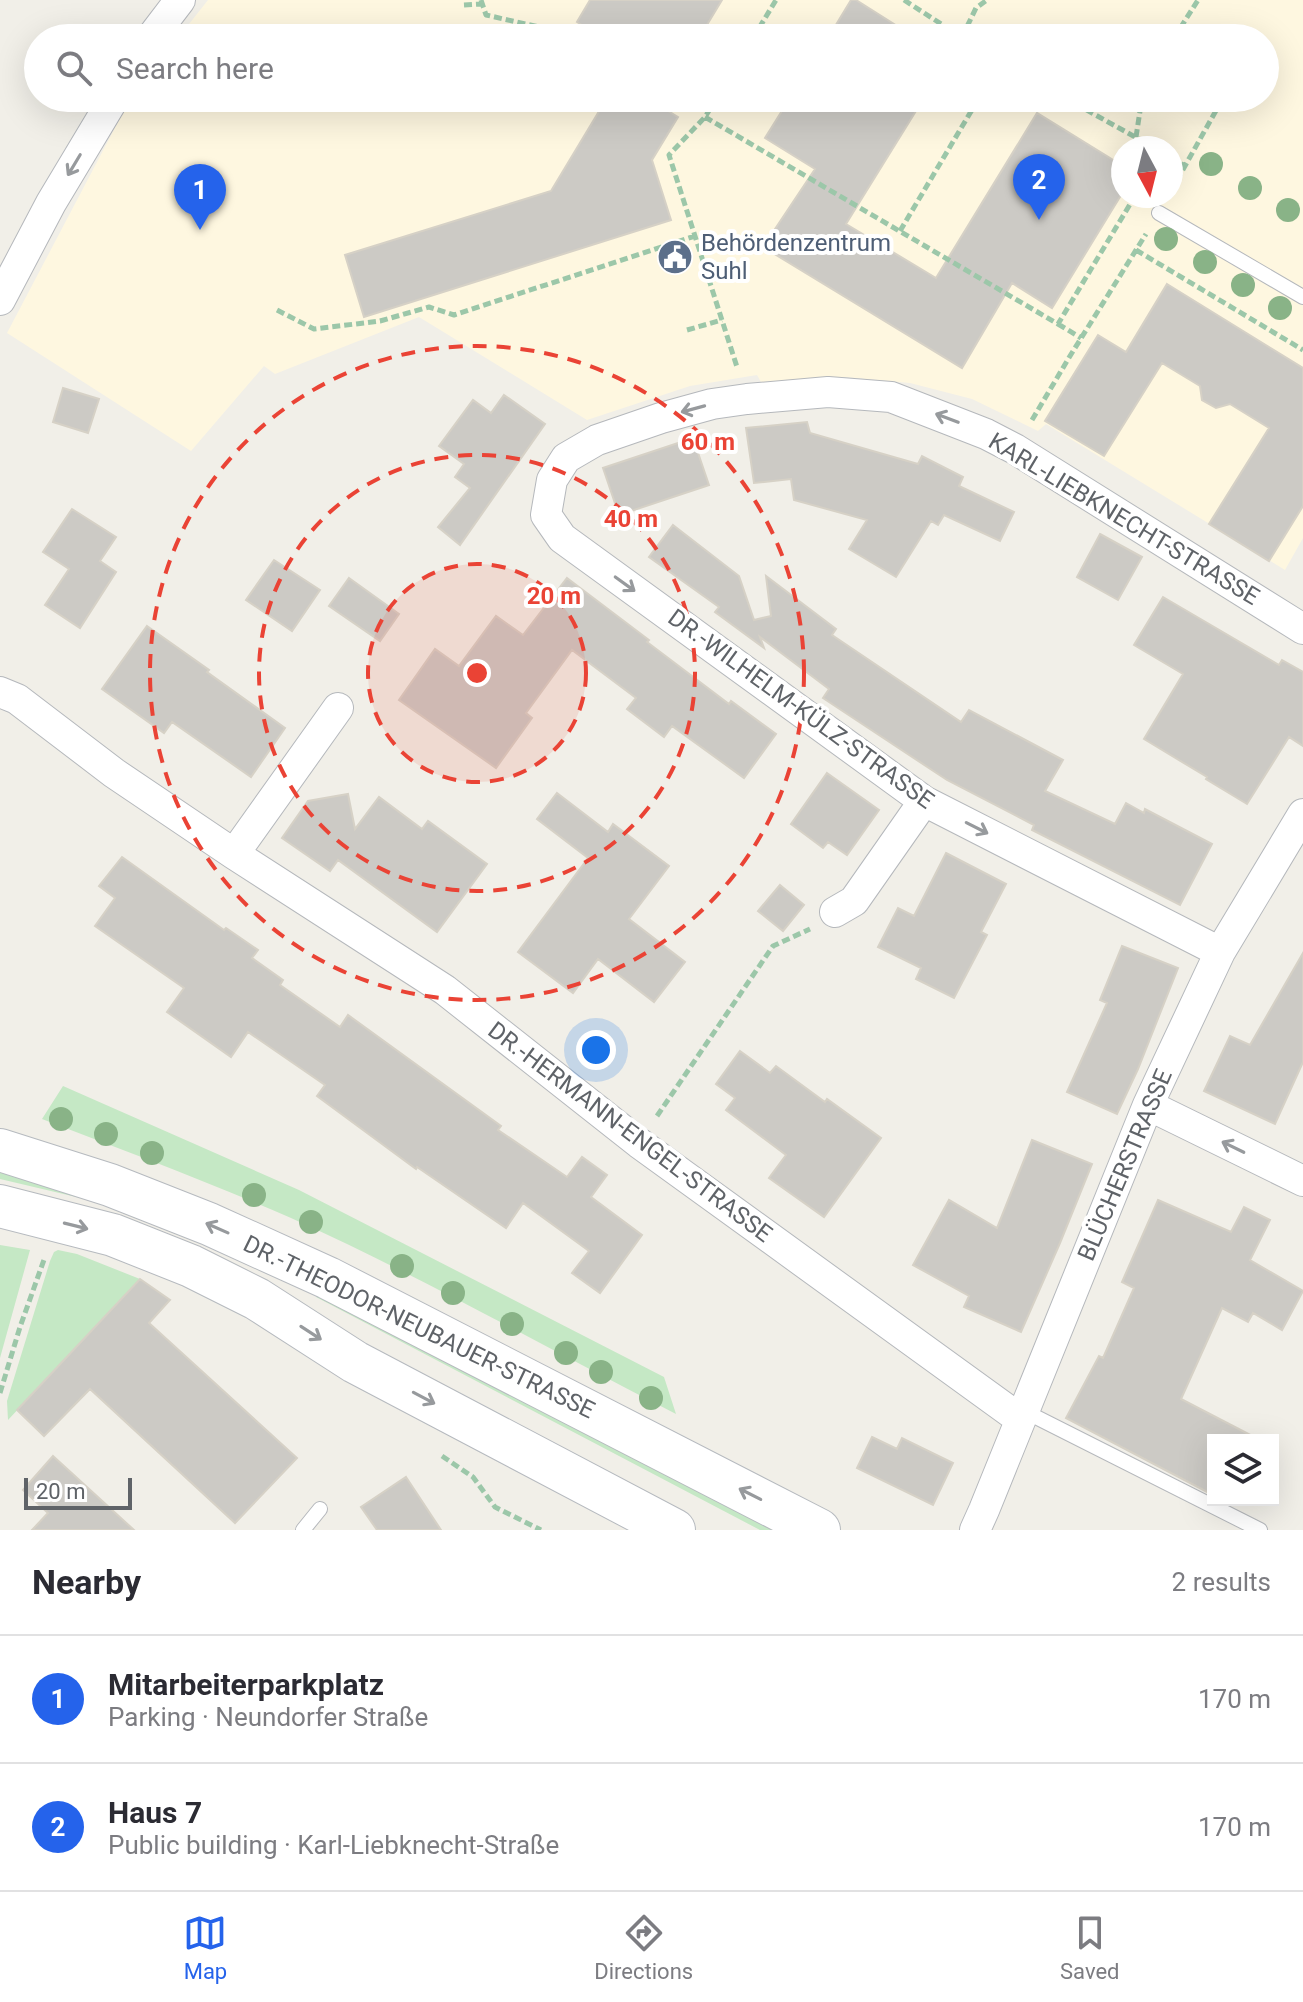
<!DOCTYPE html>
<meta charset="utf-8">
<style>
body{margin:0;font-family:Roboto,sans-serif;background:#f2f2f3;color:#2b2b33}
.controls{position:absolute;right:24px;bottom:24px;display:grid;overflow:hidden;border-radius:0px;box-shadow:0 8px 32px #0002}
.controls button{width:72px;height:72px;display:grid;place-items:center;padding:0;border:0;border-bottom:2px solid #e1e1e2;background:#fff;color:#2b2b33;font:40px sans-serif}
.compass{position:absolute;left:1111px;top:136px;width:72px;height:72px;border-radius:50%;background:#fff;box-shadow:0 8px 32px #0002;rotate:173deg}
.scale{position:absolute;left:24px;bottom:20px;width:108px;box-sizing:border-box;padding-left:8px;border:4px solid #5f6368;border-top:0;font-size:22px;line-height:28px;white-space:nowrap;color:#5f6368;-webkit-text-stroke:6px #fff;paint-order:stroke}
.you{position:absolute;left:596px;top:1050px;width:28px;height:28px;margin:-20px;border:6px solid #fff;border-radius:50%;background:#1a73e8;box-shadow:0 0 0 12px #1a73e833}
.badge{display:grid;place-items:center;width:52px;height:52px;border-radius:50%;background:#2563eb;color:#fff;font-size:26px;font-weight:700}
.pin{position:absolute;translate:-50% -66px;filter:drop-shadow(0 2px 4px #0008)}
.pin::after{content:'';position:absolute;top:42px;width:28px;height:24px;background:inherit;clip-path:polygon(0 0,100% 0,50% 100%)}
.list{margin:0;padding:0;list-style:none}
h2{display:flex;justify-content:space-between;align-items:center;height:104px;margin:0;padding:0 32px;font-size:34px}
h2 small{font-size:26px;font-weight:400;color:#7c7c81}
.list li{display:grid;grid-template-columns:52px 1fr auto;gap:24px;align-items:center;box-sizing:border-box;height:128px;padding:0 32px;border-top:2px solid #e1e1e2}
.list b{display:block;font-size:30px;white-space:nowrap}
.list p{margin:0;font-size:26px;white-space:nowrap;color:#7c7c81}
.list em{font-size:26px;font-style:normal;color:#7c7c81}
.icon{flex:none;width:44px;height:44px;fill:none;stroke:currentColor;stroke-width:2;stroke-linecap:round;stroke-linejoin:round}
.map{position:relative;flex:none;width:1303px;height:1530px;overflow:hidden}
.search{position:absolute;background:#fff;box-shadow:0 8px 32px #0002;left:24px;right:24px;top:24px;height:88px;display:flex;align-items:center;gap:20px;box-sizing:border-box;padding:0 28px;border-radius:44px;color:#7c7c81;font-size:30px}
.sheet{height:360px;background:#fff}
nav{display:flex;justify-content:space-around;align-items:center;box-sizing:border-box;height:112px;border-top:2px solid #e1e1e2;background:#fff;font-size:22px;color:#7c7c81}
nav a{display:grid;justify-items:center;gap:4px}
nav .on{color:#2563eb}
.map>svg:first-child{display:block}
.commercial{fill:#fef7e0;fill-rule:evenodd}
.green{fill:#c5e8c5}
.building{fill:#cccac5;stroke:#d6d1c6;stroke-width:2}
.lines{fill:none;stroke-linecap:round;stroke-linejoin:round}
.lane-casing{stroke:#b5b8bc;stroke-width:16}
.street-casing{stroke:#b5b8bc;stroke-width:32}
.secondary-casing{stroke:#b6babf;stroke-width:44}
.path{stroke:#9cc7a9;stroke-width:5;stroke-dasharray:8 4;stroke-linecap:butt}
.lane{stroke:#fff;stroke-width:14}
.street{stroke:#fff;stroke-width:30}
.secondary{stroke:#fff;stroke-width:42}
.tree{fill:#89b387}
.oneway{stroke:#979a9d}
.ring{fill:none;stroke:#ea4335;stroke-width:4;stroke-dasharray:14 10}
.labels{text-anchor:middle;stroke-width:8;stroke-linejoin:round;paint-order:stroke}
.service-label{font-size:24px;fill:#4e5e75;stroke:#fff;text-anchor:start}
.street-label{font-size:24px;fill:#5f6368;stroke:#fff}
.centre{fill:#ea4335;stroke:#fff;stroke-width:4}
.ring-label{font-size:24px;text-anchor:middle;font-weight:bold;fill:#ea4335;stroke:#fff;stroke-width:8;stroke-linejoin:round;paint-order:stroke}
</style>
<div class="map">
<svg width="1303" height="1530" viewBox="0 0 1303 1530">
<rect width="100%" height="100%" fill="#f1efe8"/>
<path class="commercial" d="M208 0H1303V538L1285 570 1046 424 1038 431 972 399 910 383 845 377 761 382 757 375 690 386 587 420 419 317 275 374 264 366 191 451 7 333 127 105 132 98H1265V38H178ZM1123 148H1171V196H1123Z"/>
<path class="green" d="M63 1086 299 1190 664 1377 676 1414C548 1349 422 1277 291 1218 209 1182 125 1151 42 1119Z
M0 1166 89 1200 0 1179Z
M0 1245 30 1250 0 1358Z
M58 1250 77 1254 140 1279 8 1420 7 1401 50 1261 54 1252Z
M319 1289 777 1530H760L316 1297Z"/>
<path class="building" d="M590 0H722L699 38H604L577 22Z
M851 0H856L916 38H828Z
M607 98H647L678 117 652 160 671 220 364 317 345 255 551 191Z
M790 98H924L846 224 936 278 1037 113 1123 166V192L1052 308 1012 283 962 368 763 247 815 169 765 138Z
M1167 284 1303 368V506L1269 561 1209 524 1269 428 1230 404 1216 408 1202 400 1200 386 1162 363 1104 456 1045 421 1098 335 1126 352Z
M63 388 99 399 88 433 53 422Z
M504 395 545 424 460 545 438 527 470 488 455 477 464 464 439 446 473 400 491 413Z
M807 422 810 433 918 464 922 456 963 477 959 486 1014 512 1000 541 944 515 938 525 931 521 896 577 849 549 867 520 794 500 791 479 754 483 746 428Z
M693 438 709 485 619 515 603 468Z
M72 509 116 537 100 561 116 572 80 628 45 605 69 569 43 552Z
M673 525 739 576 754 620 771 616 766 576 836 629 832 635 961 722 969 710 1063 760 1045 791 1115 824 1126 803 1144 813 1145 809 1212 844 1180 905 1032 830 1034 825 947 780 823 698 829 689 760 637 764 648 715 612 719 607 649 557Z
M1100 534 1142 557 1118 600 1077 577Z
M274 560 320 590 292 631 246 600Z
M349 578 399 614 380 641 329 606Z
M567 578 649 640 647 642 729 704 731 701 776 734 744 778 672 726 664 737 627 709 636 698 572 650 526 713 532 718 496 768 399 700 435 649 459 666 496 616 523 635Z
M1163 597 1279 665 1282 660 1303 672V746L1289 737 1247 804 1206 779 1207 777 1144 739 1183 674 1134 645Z
M147 626 209 670 207 672 285 728 251 777 172 722 164 733 102 689Z
M827 773 879 810 847 855 828 842 823 848 791 824Z
M557 793 608 832 613 824 669 866 629 919 685 962 654 1002 598 959 573 993 518 952 588 858 537 819Z
M348 794 355 829 379 797 422 829 428 821 487 864 437 932 338 860 330 871 282 838 308 801Z
M946 853 1006 884 981 932 987 935 954 998 916 979 921 968 878 947 898 908 914 916Z
M122 857 224 930 226 928 258 950 252 958 283 980 280 985 340 1027 348 1015 501 1126 498 1130 567 1177 582 1157 607 1175 591 1197 642 1235 600 1293 572 1273 589 1251 523 1203 506 1228 417 1167 416 1169 317 1096 325 1085 248 1032 231 1057 167 1012 184 988 95 926 115 898 99 886Z
M780 885 804 905 783 931 758 911Z
M1122 946 1178 968 1138 1069 1117 1114 1067 1092 1107 1003 1100 1000Z
M1303 953V1062L1275 1124 1204 1091 1230 1036 1250 1045Z
M740 1051 770 1073 776 1066 825 1102 827 1099 881 1138 824 1217 769 1178 786 1155 726 1110 735 1098 716 1084Z
M1032 1140 1092 1164 1060 1243 1021 1332 964 1307 969 1296 913 1265 949 1200 997 1228Z
M1158 1200 1231 1232 1244 1207 1270 1220 1250 1260 1303 1291 1282 1330 1253 1313 1248 1322 1222 1308 1181 1399 1260 1440H1213V1495L1066 1418 1099 1356 1103 1358 1134 1288 1122 1282Z
M140 1279 170 1300 149 1323 297 1458 235 1523 90 1389 44 1436 17 1410Z
M872 1437 897 1449 902 1438 953 1463 933 1505 857 1468Z
M53 1456 134 1530H32L48 1513 23 1490Z
M406 1477 441 1530H377L361 1507Z"/>
<g class="lines">
<defs>
<path id="lane" d="M1159 213 1303 297
M1024 1411 1260 1530
M303 1530 320 1509"/>
<path id="street" d="M151 38 180 0
M0 300 51 203 114 98
M0 692 17 699 114 773 234 854 445 990 639 1143 1020 1419
M234 854 338 708
M835 912 854 901 924 801
M1220 952 924 801 562 538 546 515 552 480 566 458 597 440 661 418 712 404 747 399 828 392 891 397 986 434 1015 449 1303 629
M1148 1105 1303 1181
M975 1530 984 1510 1148 1105 1220 952 1303 814"/>
<path id="secondary" d="M0 1150 110 1185 209 1224 328 1278 819 1530
M0 1206 113 1235 191 1266 257 1299 355 1362 674 1530"/>
</defs>
<use href="#lane" class="lane-casing"/>
<use href="#street" class="street-casing"/>
<use href="#secondary" class="secondary-casing"/>
<path class="path" d="M481 0 486 15 561 32 573 38
M904 0 963 38
M464 5 481 4
M962 37 976 8 987 0
M753 38 776 0
M1174 38 1198 0
M717 98 705 117 669 155 737 367
M1065 98 1155 148
M705 117 1058 324 1135 196
M1136 137 1142 98
M1171 157 1185 166
M1171 191 1223 98
M900 231 979 98
M1136 250 1303 350
M277 310 314 329 380 321 429 307 454 315 695 236
M1058 324 1081 338
M687 330 722 320
M1032 420 1070 356 1146 234
M657 1116 773 946 810 929
M0 1393 20 1327 45 1257
M442 1456 473 1477 495 1507 541 1530"/>
<use href="#lane" class="lane"/>
<use href="#street" class="street"/>
<use href="#secondary" class="secondary"/>
</g>
<g class="tree">
<circle cx="1211" cy="164" r="12"/>
<circle cx="1250" cy="188" r="12"/>
<circle cx="1288" cy="210" r="12"/>
<circle cx="1166" cy="239" r="12"/>
<circle cx="1205" cy="262" r="12"/>
<circle cx="1243" cy="285" r="12"/>
<circle cx="1280" cy="308" r="12"/>
<circle cx="61" cy="1119" r="12"/>
<circle cx="106" cy="1134" r="12"/>
<circle cx="152" cy="1153" r="12"/>
<circle cx="254" cy="1195" r="12"/>
<circle cx="311" cy="1222" r="12"/>
<circle cx="402" cy="1266" r="12"/>
<circle cx="453" cy="1293" r="12"/>
<circle cx="512" cy="1324" r="12"/>
<circle cx="566" cy="1353" r="12"/>
<circle cx="601" cy="1372" r="12"/>
<circle cx="651" cy="1398" r="12"/>
</g>
<defs><path id="oneway-shaft" d="M-6 0H5M1.5-3L5.5 0L1.5 3" fill="none" stroke-width="1.6" stroke-linecap="round" stroke-linejoin="round" transform="scale(2)"/></defs>
<g class="oneway">
<use href="#oneway-shaft" transform="translate(74 165) rotate(121)"/>
<use href="#oneway-shaft" transform="translate(693 409) rotate(165)"/>
<use href="#oneway-shaft" transform="translate(947 418) rotate(-159)"/>
<use href="#oneway-shaft" transform="translate(625 584) rotate(36)"/>
<use href="#oneway-shaft" transform="translate(977 828) rotate(27)"/>
<use href="#oneway-shaft" transform="translate(1233 1147) rotate(-154)"/>
<use href="#oneway-shaft" transform="translate(76 1226) rotate(14)"/>
<use href="#oneway-shaft" transform="translate(217 1228) rotate(-156)"/>
<use href="#oneway-shaft" transform="translate(311 1333) rotate(33)"/>
<use href="#oneway-shaft" transform="translate(424 1398) rotate(28)"/>
<use href="#oneway-shaft" transform="translate(750 1494) rotate(-153)"/>
</g>
<circle cx="477" cy="673" r="109" fill="#ea4335" fill-opacity=".12"/>
<g class="ring">
<circle cx="477" cy="673" r="109"/>
<circle cx="477" cy="673" r="218"/>
<circle cx="477" cy="673" r="327"/>
</g>
<defs>
<symbol id="civic-disc" viewBox="-11 -11 22 22"><circle r="9.5" fill="#5c6f8a" stroke="#fff"/><path d="M-.6-6.5H3V-4.5H.6V-3L4-1V1h2V6H-6V1h2V-1L-.6-3ZM-1.2 2.5V6h2.4V2.5Z" fill="#fff"/></symbol>
</defs>
<g fill-rule="evenodd">
<use href="#civic-disc" x="655" y="237" width="40" height="40"/>
</g>
<g class="labels">
<g class="service-label">
<text x="701" y="251">Behördenzentrum<tspan x="701" dy="28">Suhl</tspan></text>
</g>
<g class="street-label">
<text transform="translate(1124 519) rotate(31)" y="8">KARL-LIEBKNECHT-STRASSE</text>
<text transform="translate(801 709) rotate(36)" y="8">DR.-WILHELM-KÜLZ-STRASSE</text>
<text transform="translate(630 1132) rotate(37)" y="8">DR.-HERMANN-ENGEL-STRASSE</text>
<text transform="translate(1125 1165) rotate(-67)" y="8">BLÜCHERSTRASSE</text>
<text transform="translate(419 1327) rotate(26)" y="8">DR.-THEODOR-NEUBAUER-STRASSE</text>
</g>
</g>
<circle cx="477" cy="673" r="12" class="centre"/>
<g class="ring-label">
<text x="708" y="450">60 m</text>
<text x="631" y="527">40 m</text>
<text x="554" y="604">20 m</text>
</g>
</svg>
<div class="controls">
<button><svg class="icon" aria-label="layers" viewBox="0 0 24 24"><path d="M12 4l9 5-9 5-9-5zM3 14l9 5 9-5"/></svg></button>
</div>
<svg class="compass" viewBox="-18 -18 36 36"><path d="M0-13l5 13h-10z" fill="#e53935"/><path d="M0 13l5-13h-10z" fill="#7c7c81"/></svg>
<div class="scale">20 m</div>
<div class="you"></div>
<div class="pin badge" style="left:200px;top:230px">1</div>
<div class="pin badge" style="left:1039px;top:220px">2</div>
<div class="search"><svg class="icon" aria-label="search" viewBox="0 0 24 24"><circle cx="10" cy="10" r="6"/><path d="M15 15l6 6"/></svg>Search here</div>
</div>
<section class="sheet">
<h2>Nearby<small>2 results</small></h2>
<ul class="list">
<li><span class="badge">1</span><div><b>Mitarbeiterparkplatz</b><p>Parking · Neundorfer Straße</p></div><em>170 m</em></li>
<li><span class="badge">2</span><div><b>Haus 7</b><p>Public building · Karl-Liebknecht-Straße</p></div><em>170 m</em></li>
</ul>
</section>
<nav>
<a class="on"><svg class="icon" aria-label="map" viewBox="0 0 24 24"><path d="M3 6l6-2 6 2 6-2v14l-6 2-6-2-6 2zM9 4v14M15 6v14"/></svg>Map</a>
<a><svg class="icon" aria-label="directions" viewBox="0 0 24 24"><path d="M12 3l9 9-9 9-9-9zM9 14v-3h6M13 9l2 2-2 2"/></svg>Directions</a>
<a><svg class="icon" aria-label="saved" viewBox="0 0 24 24"><path d="M7 4h10v16l-5-4-5 4z"/></svg>Saved</a>
</nav>
